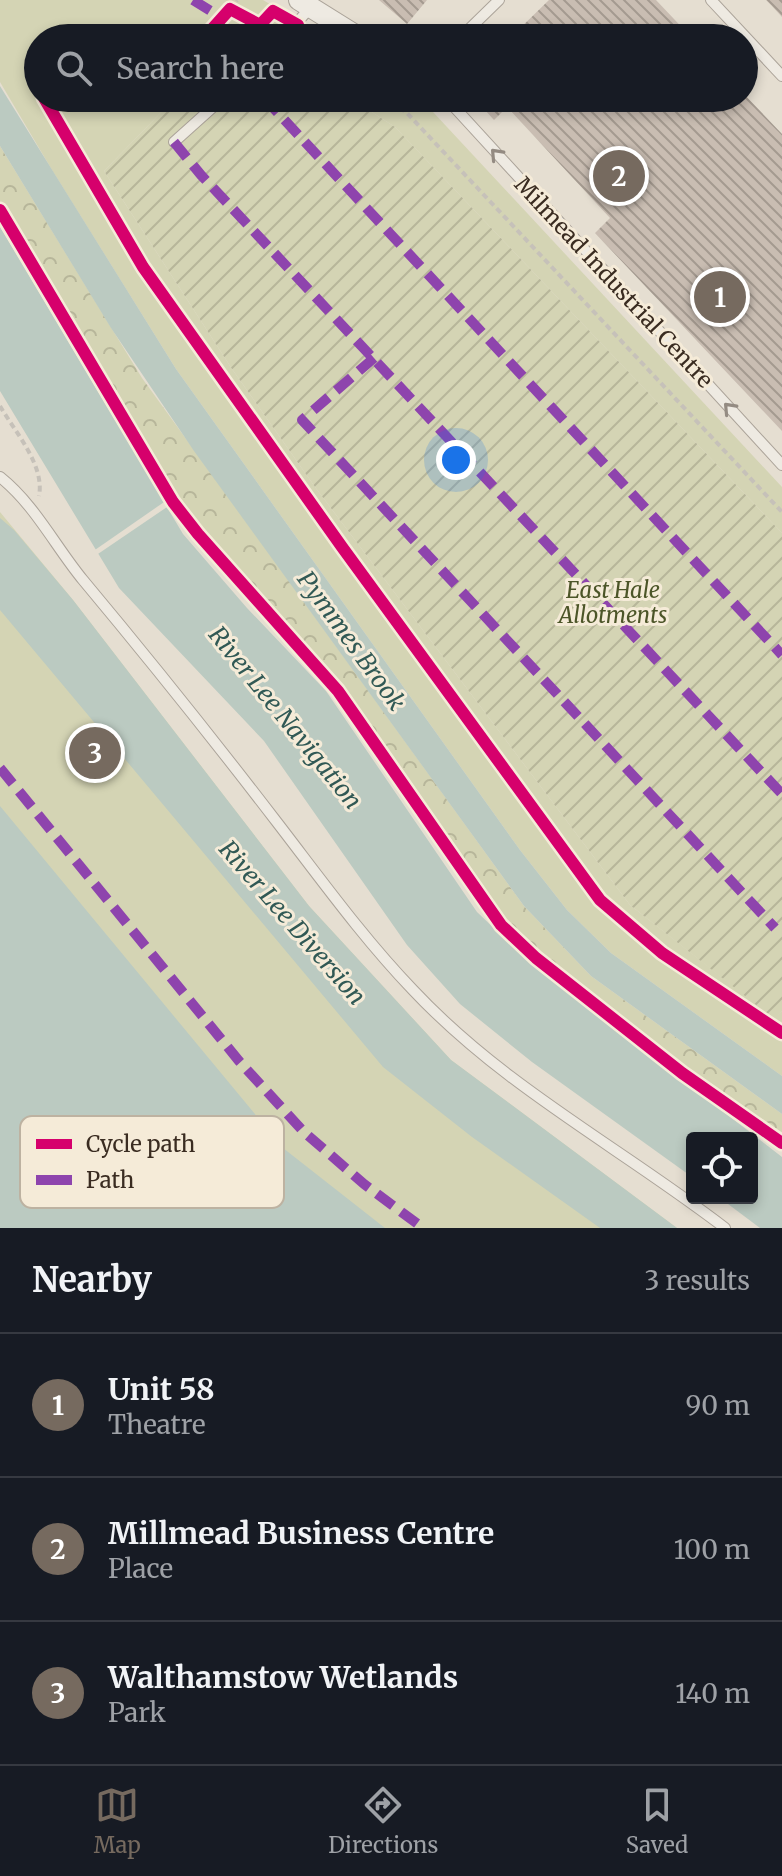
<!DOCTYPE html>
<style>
body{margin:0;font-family:Merriweather,serif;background:#20242c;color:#f1f3f6}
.controls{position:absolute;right:24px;bottom:24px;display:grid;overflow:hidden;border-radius:8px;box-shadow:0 4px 12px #0003}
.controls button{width:72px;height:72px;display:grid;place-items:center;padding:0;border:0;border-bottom:2px solid #363941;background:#171b24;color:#f1f3f6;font:40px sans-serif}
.you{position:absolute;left:456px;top:460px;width:28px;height:28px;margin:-20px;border:6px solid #fff;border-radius:50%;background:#1a73e8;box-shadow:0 0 0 12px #1a73e833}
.badge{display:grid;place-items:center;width:52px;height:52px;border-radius:50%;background:#766a5f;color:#fff;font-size:26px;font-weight:700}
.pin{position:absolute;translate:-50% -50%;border:4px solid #fff;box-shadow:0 2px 8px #0006}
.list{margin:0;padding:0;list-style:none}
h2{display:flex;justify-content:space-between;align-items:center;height:104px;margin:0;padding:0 32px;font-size:34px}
h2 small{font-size:26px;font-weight:400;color:#9ea1a6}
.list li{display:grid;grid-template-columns:52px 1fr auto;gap:24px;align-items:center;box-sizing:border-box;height:144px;padding:0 32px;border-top:2px solid #363941}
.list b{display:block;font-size:30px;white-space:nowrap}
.list p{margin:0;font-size:26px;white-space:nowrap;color:#9ea1a6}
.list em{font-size:26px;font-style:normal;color:#9ea1a6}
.icon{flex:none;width:44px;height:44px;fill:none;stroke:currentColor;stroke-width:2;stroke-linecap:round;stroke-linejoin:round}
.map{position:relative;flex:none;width:782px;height:1228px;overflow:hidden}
.search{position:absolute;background:#171b24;box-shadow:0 4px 12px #0003;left:24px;right:24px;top:24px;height:88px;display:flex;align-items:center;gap:20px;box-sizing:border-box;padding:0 28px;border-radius:44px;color:#9ea1a6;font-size:30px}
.sheet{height:536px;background:#171b24}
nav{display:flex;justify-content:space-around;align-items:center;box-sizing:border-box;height:112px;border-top:2px solid #363941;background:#171b24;font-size:22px;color:#9ea1a6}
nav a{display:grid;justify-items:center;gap:4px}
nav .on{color:#766a5f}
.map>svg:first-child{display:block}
.forest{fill:url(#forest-crowns)}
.park{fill:#d4d4b4}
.garden{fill:url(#garden-furrows)}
.water{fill:#bbcac1}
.pier{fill:#e5ded1}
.building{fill:url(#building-back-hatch)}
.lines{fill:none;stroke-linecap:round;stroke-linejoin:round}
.service-casing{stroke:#aba399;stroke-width:12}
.minor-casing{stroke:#aba399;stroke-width:22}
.path{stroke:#c6c1b9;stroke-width:4;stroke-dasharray:6 4;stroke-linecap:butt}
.service{stroke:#eeeae2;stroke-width:10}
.minor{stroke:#eeeae2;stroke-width:20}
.quiet{stroke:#8e44ad;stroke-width:10;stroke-dasharray:20 10;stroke-linecap:butt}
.cycleway-casing{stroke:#f5ebd8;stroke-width:17}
.cycleway{stroke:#d6006c;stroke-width:12}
.oneway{stroke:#948b82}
.labels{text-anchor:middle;stroke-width:6;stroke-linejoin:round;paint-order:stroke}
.street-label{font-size:22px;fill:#3a2c21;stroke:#f5ebd8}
.park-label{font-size:22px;font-style:italic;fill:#4c5528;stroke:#f5ebd8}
.water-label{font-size:24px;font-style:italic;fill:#315955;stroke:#f5ebd8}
.key{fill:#f5ebd8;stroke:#bdb2a1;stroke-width:2}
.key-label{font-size:22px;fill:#3a2c21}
</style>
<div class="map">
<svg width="782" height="1228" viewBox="0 0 782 1228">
<defs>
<pattern id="forest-crowns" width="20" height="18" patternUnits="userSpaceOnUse" patternTransform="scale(2)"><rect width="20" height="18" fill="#d4d4b4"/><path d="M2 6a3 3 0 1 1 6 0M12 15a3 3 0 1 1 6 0" fill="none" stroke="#b7b69a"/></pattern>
<pattern id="garden-furrows" width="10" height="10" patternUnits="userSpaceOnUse" patternTransform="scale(2)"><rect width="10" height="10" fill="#d4d4b4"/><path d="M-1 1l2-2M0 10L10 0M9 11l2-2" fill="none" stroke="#b7b69a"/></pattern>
<pattern id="building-back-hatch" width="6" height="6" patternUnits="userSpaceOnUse" patternTransform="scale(2)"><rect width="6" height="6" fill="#c9bdb2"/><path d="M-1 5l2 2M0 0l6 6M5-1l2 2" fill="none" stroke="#a49a90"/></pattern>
</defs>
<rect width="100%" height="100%" fill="#e5ded1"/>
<path class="forest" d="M0 146 142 378 524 906 591 976 782 1114V1139C685 1074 587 1004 504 922L341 688 252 592 176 500 0 203Z"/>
<path class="park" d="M0 0H263L290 16 267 38H259L244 28 234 38H38V98H175L104 171 232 369 315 487 630 905 774 1018 782 1011V1076L611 953 567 910 520 850 176 369 52 170 0 82Z
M350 98H420L782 487V533L395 127Z
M0 512 73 600 309 906 451 1060 677 1228H0Z"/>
<path class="garden" d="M175 98H350L395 127 782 533V1011L774 1019 630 905 315 487 232 369 104 171Z"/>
<path class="water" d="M0 86 176 369 520 850 567 910 611 953 782 1076V1114L591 976 524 906 194 451 111 328 0 146Z
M0 227 183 534 247 608 326 691 477 912 523 956 576 998 782 1157V1228H760L720 1198H752V1138H692V1177L532 1062 460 1004 407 945 264 741 119 588 0 391Z
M0 518 14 530 73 600 309 906 451 1060 677 1228H600L472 1137 383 1067 0 610Z
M0 806 283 1148 385 1228H0Z"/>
<path class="pier" d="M167 500 170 505 95 556 92 552Z"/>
<path class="building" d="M379 0H427L407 24Z
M549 0H656L692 38H510Z
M766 0H782V17L771 5Z
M744 94 782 134V431L595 233 610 218 507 107 494 120 474 98H744Z"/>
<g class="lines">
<defs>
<path id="service" d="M711 0 782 76
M283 38 311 7
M460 38 499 0
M446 98 782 465
M174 142 223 98
M0 477C35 505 55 546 83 580 149 659 213 739 276 821 320 878 363 938 413 990 504 1087 621 1148 725 1228"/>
<path id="minor" d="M299 0 360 38"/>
</defs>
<use href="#service" class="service-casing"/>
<use href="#minor" class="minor-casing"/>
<path class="path" d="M230 9 237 0
M382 98 406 112 782 512
M401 98 406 111
M0 406C15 432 45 465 39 496"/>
<use href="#service" class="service"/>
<use href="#minor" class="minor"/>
<path class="quiet" d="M193 0 222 18
M264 98 782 655
M174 142 201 175 782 794
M374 358 302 420 775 928
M0 768 239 1061 304 1132 364 1184 423 1228"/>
<defs>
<path id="cycleway" d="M204 38 230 9 260 25 273 11 298 25
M44 98 143 267 342 547 600 900 662 953 782 1033
M0 210 173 502 198 534 338 691 501 925 536 958 682 1073 782 1143"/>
</defs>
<use href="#cycleway" class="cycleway-casing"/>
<use href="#cycleway" class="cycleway"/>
</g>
<defs><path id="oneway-chevron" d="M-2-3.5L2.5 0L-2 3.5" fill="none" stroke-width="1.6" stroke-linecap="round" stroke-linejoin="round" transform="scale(2)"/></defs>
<g class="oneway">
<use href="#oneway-chevron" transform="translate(496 154) rotate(-133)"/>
<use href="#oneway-chevron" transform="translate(729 408) rotate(-133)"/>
</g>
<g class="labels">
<g class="street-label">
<text transform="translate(614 282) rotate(47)" y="8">Milmead Industrial Centre</text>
</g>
<g class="park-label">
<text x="613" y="598">East Hale<tspan x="613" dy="25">Allotments</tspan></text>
</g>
<g class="water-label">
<text transform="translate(351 641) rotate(54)" y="8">Pymmes Brook</text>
<text transform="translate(285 718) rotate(51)" y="8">River Lee Navigation</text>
<text transform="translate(292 923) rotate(49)" y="8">River Lee Diversion</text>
</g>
</g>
<rect x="20" y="1116" width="264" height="92" rx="12" class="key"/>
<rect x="36" y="1139" width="36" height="10" fill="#d6006c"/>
<rect x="36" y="1175" width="36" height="10" fill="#8e44ad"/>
<g class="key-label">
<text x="86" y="1152">Cycle path</text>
<text x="86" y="1188">Path</text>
</g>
</svg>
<div class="controls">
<button><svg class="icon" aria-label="locate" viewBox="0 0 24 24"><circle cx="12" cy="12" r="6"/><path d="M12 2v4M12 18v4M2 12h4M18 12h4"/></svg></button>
</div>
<div class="you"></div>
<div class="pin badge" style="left:720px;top:297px">1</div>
<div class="pin badge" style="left:619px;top:176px">2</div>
<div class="pin badge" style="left:95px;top:753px">3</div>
<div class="search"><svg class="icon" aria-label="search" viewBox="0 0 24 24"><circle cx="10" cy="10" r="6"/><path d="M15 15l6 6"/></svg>Search here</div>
</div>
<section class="sheet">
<h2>Nearby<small>3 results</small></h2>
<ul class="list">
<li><span class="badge">1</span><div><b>Unit 58</b><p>Theatre</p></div><em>90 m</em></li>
<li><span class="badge">2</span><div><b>Millmead Business Centre</b><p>Place</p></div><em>100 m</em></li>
<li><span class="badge">3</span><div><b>Walthamstow Wetlands</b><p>Park</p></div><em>140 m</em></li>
</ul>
</section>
<nav>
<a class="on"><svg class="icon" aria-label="map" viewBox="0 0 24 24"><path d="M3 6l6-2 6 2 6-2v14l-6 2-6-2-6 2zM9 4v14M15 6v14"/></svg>Map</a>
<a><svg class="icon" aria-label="directions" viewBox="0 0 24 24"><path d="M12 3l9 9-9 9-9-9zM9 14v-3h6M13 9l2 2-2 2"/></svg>Directions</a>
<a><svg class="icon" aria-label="saved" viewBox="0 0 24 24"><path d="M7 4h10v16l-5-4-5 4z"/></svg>Saved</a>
</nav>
